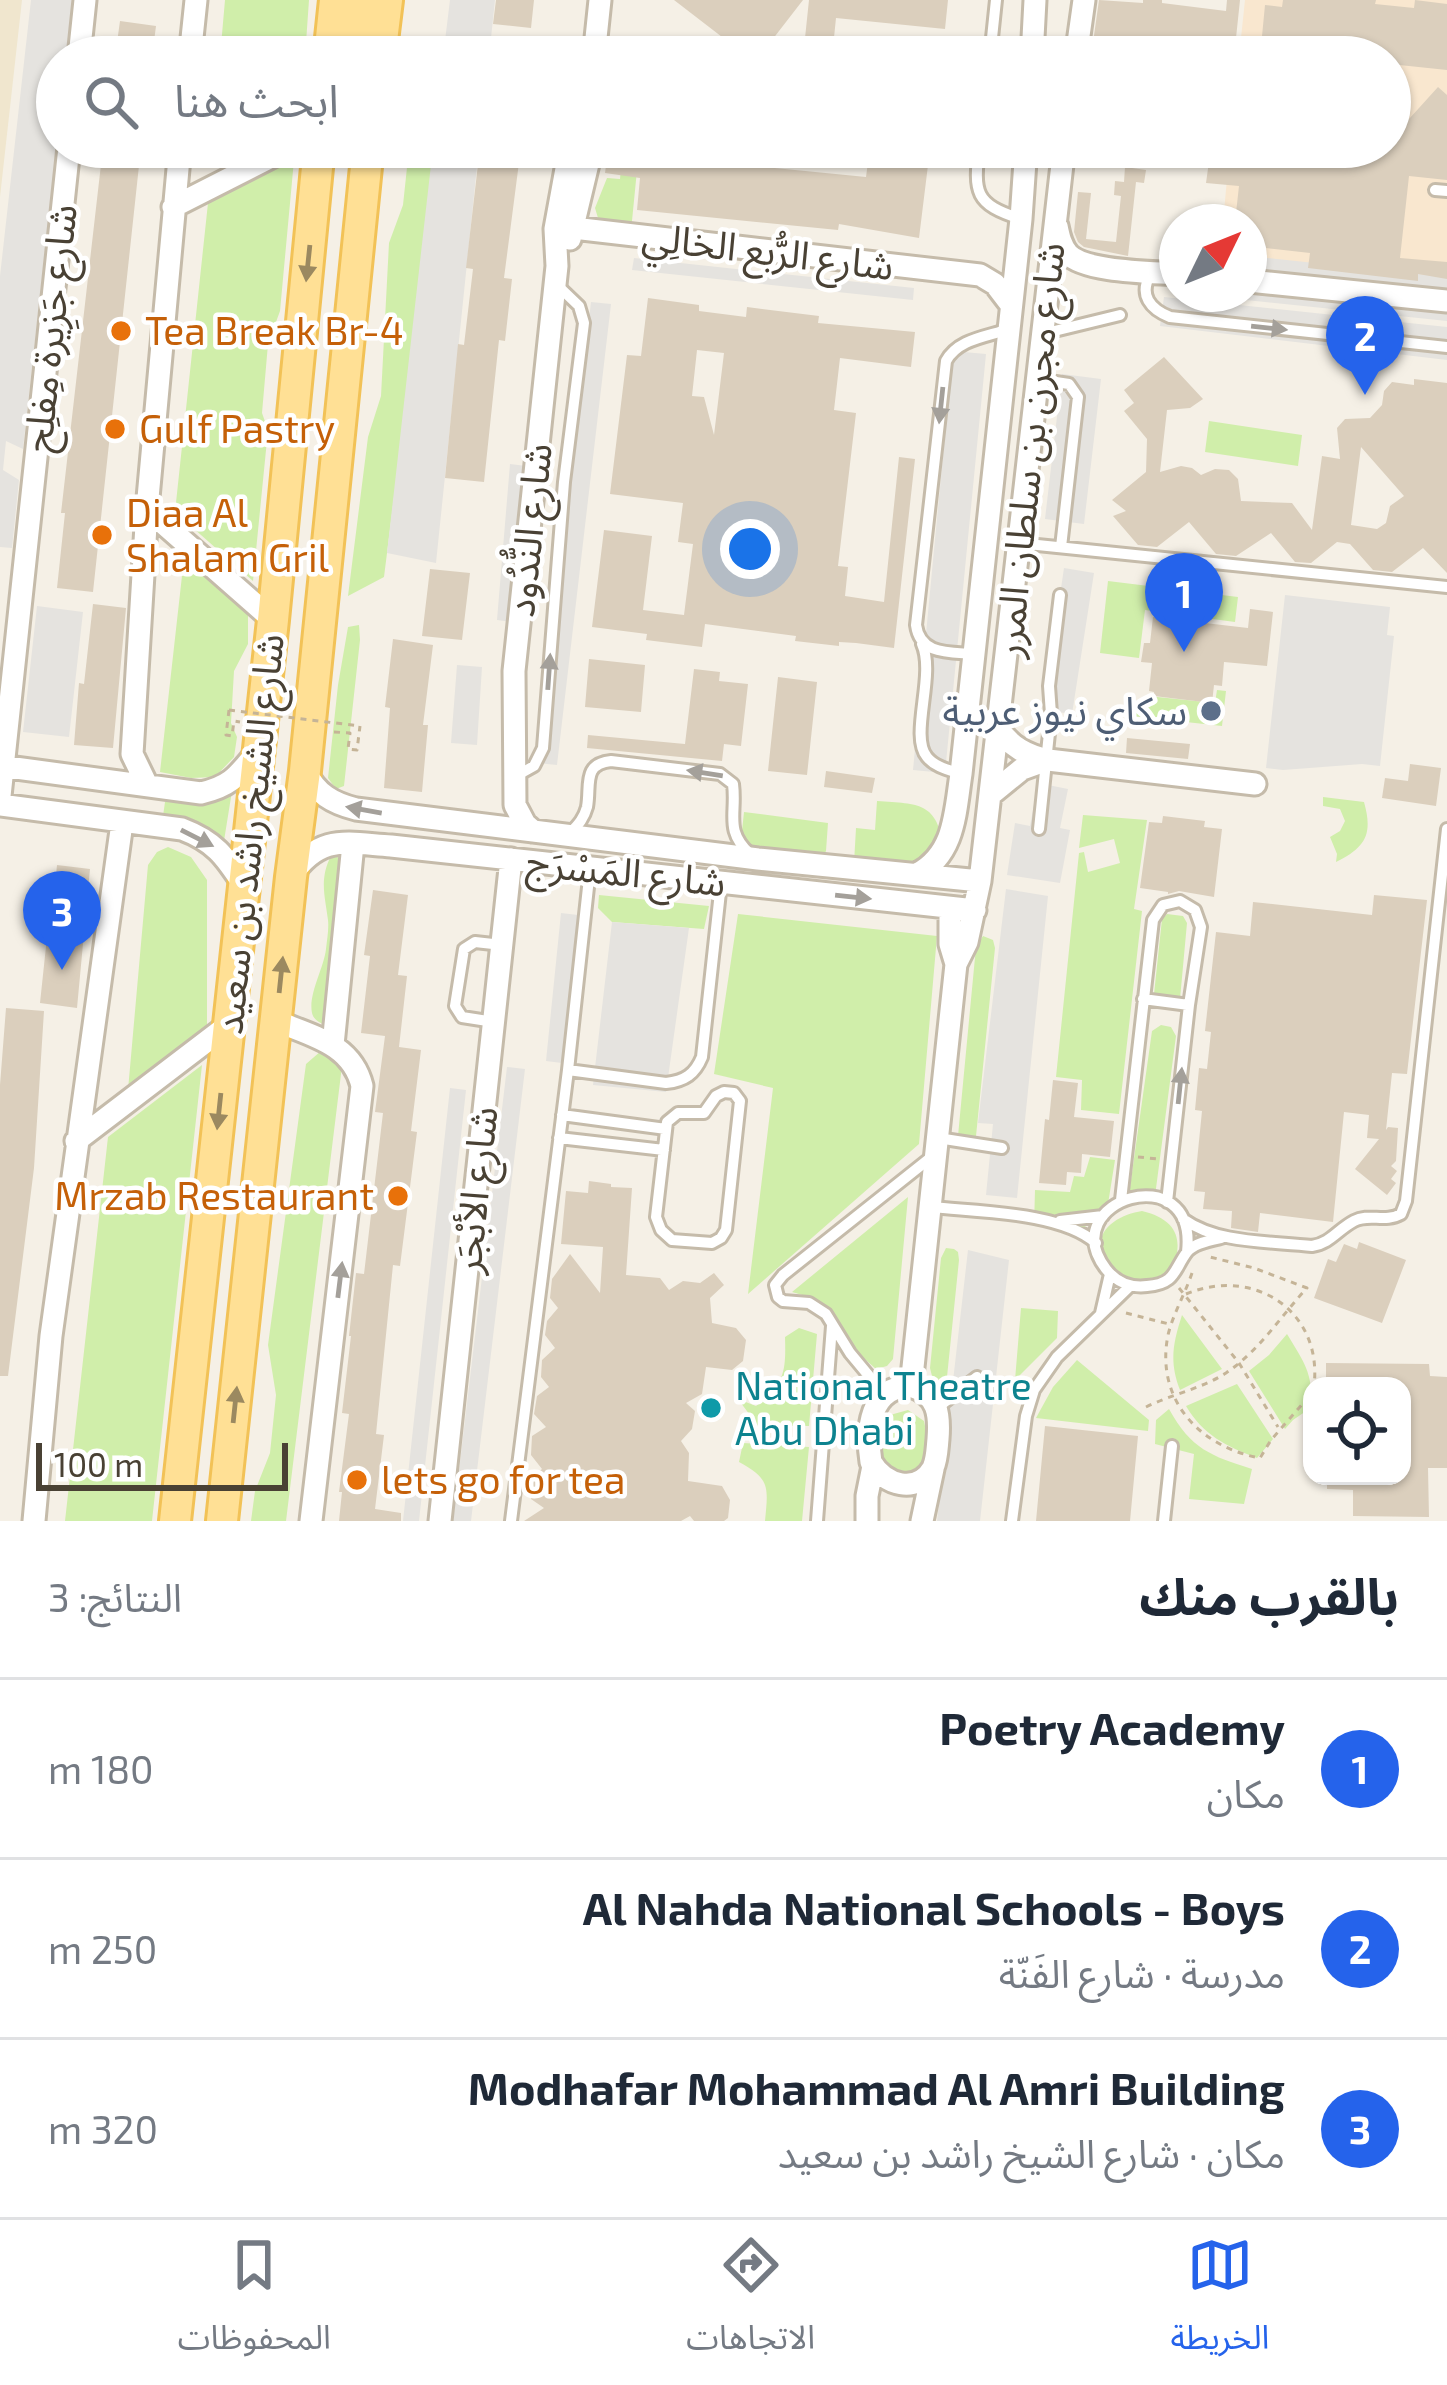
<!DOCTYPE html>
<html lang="ar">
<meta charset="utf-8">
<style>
body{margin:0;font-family:"Exo 2","Noto Sans Arabic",sans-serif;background:#f6f6f7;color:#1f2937;direction:rtl}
.controls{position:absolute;right:36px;bottom:36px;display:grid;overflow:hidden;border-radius:24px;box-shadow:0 3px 9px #0004}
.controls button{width:108px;height:108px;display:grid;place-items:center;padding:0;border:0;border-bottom:3px solid #e0e1e3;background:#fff;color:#1f2937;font:60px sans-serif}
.compass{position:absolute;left:1159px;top:204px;width:108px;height:108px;border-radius:50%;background:#fff;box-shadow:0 3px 9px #0004;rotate:47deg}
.scale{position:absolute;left:36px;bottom:30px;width:252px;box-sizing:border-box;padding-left:12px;border:6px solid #494134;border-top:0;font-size:33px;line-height:42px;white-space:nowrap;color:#494134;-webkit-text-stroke:9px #fff;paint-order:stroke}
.you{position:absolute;left:750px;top:549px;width:42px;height:42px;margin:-30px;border:9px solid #fff;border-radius:50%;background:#1a73e8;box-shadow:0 0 0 18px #1a73e833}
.badge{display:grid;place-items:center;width:78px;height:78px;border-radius:50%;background:#2563eb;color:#fff;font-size:39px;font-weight:700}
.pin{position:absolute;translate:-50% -99px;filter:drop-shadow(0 3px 6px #0008)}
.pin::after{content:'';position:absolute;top:63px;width:42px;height:36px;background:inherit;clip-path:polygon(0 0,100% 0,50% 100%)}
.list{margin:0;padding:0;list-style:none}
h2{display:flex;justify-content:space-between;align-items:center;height:156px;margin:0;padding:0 48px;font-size:51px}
h2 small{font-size:39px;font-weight:400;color:#747a83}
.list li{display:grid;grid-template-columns:78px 1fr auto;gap:36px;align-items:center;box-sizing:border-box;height:180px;padding:0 48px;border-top:3px solid #e0e1e3}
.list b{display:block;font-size:45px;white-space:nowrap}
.list p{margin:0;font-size:39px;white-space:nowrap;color:#747a83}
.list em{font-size:39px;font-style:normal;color:#747a83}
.icon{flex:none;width:66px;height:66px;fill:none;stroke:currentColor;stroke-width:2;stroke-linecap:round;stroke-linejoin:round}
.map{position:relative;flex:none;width:1447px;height:1521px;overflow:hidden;direction:ltr}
.search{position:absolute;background:#fff;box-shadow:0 3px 9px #0004;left:36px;right:36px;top:36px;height:132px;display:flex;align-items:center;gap:30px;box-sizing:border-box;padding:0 42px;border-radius:66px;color:#747a83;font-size:45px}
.sheet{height:696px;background:#fff}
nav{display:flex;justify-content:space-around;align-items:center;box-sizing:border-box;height:168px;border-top:3px solid #e0e1e3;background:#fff;font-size:33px;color:#747a83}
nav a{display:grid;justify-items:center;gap:6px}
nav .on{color:#2563eb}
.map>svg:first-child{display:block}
.commercial{fill:#f9e7cf}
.education{fill:#f0e6ce}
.green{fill:#d0eeaa}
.parking{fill:#e5e3df}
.building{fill:#dbcfbd;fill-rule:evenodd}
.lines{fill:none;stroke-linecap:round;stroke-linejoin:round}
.lane-casing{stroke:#c5bbaa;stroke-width:16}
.street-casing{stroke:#c5bbaa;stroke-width:27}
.primary-casing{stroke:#f2c257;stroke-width:36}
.path{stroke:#c5b497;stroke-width:3;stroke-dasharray:6 6;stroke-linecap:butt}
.lane{stroke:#fff;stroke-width:10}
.street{stroke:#fff;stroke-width:21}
.primary{stroke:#ffe095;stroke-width:30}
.path-bridge{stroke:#c5b497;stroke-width:3;stroke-dasharray:6 6;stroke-linecap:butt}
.oneway{fill:#9b8960}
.oneway2{fill:#a4a09a}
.food-dot{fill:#e8710a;stroke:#fff;stroke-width:4.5}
.service-dot{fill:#5c6f8a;stroke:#fff;stroke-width:4.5}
.culture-dot{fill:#0f9aa8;stroke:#fff;stroke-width:4.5}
.labels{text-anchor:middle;stroke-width:9;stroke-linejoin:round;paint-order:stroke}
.street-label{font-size:39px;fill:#494134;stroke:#fff}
.food-label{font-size:39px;fill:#c56008;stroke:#fff;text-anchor:start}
.service-label{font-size:39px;fill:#4e5e75;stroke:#fff;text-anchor:end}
.culture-label{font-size:39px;fill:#0d838f;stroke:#fff;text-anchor:start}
</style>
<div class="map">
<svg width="1447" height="1521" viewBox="0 0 1447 1521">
<rect width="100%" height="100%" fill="#f5f0e6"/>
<path class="commercial" d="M1245 0H1447V284L1249 261V222H1223L1230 147H1390V57H1239Z"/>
<path class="education" d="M0 0H22L0 197Z"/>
<path class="green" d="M225 0H309L305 57H220Z
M405 147H438L384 577 348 596 368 437 381 396 389 243 403 205 408 158Z
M622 159 638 160 631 231 601 228 595 208 607 178 620 179Z
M294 160 280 311 268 344 262 413 268 430 253 581 175 512 208 203Z
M1209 421 1302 435 1298 466 1205 452Z
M184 558 248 615V644L234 671 231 723 237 737 234 757 215 777 191 778 160 772Z
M1108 581 1238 597 1235 622 1145 610 1139 658 1100 653Z
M359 625 360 640 344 786 336 789 328 778 338 685 348 627Z
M1217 690 1226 691 1222 726 1132 716 1134 702 1147 704 1148 696 1215 703Z
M232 791 223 847 163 816 165 802 211 803Z
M1323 797 1364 802C1373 834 1366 847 1336 862L1337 854 1330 837 1340 831 1345 821 1340 809 1323 806Z
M877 801C920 804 937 802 944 849L929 871 854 863 856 828 875 830Z
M744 812 828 823 826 851 822 859 753 858 741 840Z
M1083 815 1147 820 1134 909 1142 911 1119 1114 1081 1110 1082 1080 1056 1077 1079 853 1084 852 1088 872 1120 863 1114 839 1079 848Z
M168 847 191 857 207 880V1031L128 1090 148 865 157 852Z
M336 855 340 860 332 1017 326 1026C320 1022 314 1021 312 1013 308 994 324 968 326 949 327 940 329 929 328 920 325 896 319 879 331 856Z
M599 895 709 906 704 929 612 922 598 908Z
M738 914 937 936 919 1144 748 1294 773 1088 714 1074Z
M1167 914 1183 916 1187 923 1180 999 1157 1003 1154 994 1162 919Z
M983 936 993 940 995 948 976 1136 971 1144 964 1146 958 1136 976 947Z
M1161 1025 1171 1027 1176 1036 1155 1196 1129 1194 1152 1031Z
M321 1051 342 1066 286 1521H251L255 1491 270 1453 276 1395 268 1345 306 1064Z
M202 1065 152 1521H65L108 1137Z
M1090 1157 1115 1160 1108 1204 1084 1228 1034 1226 1035 1190 1070 1192 1074 1176 1084 1177Z
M908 1197 893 1359 887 1366 876 1369 860 1355 816 1299 792 1292Z
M1142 1211C1183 1221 1184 1246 1168 1280L1120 1286C1114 1276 1101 1262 1100 1250 1098 1226 1122 1214 1142 1211Z
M946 1248 954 1249 958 1252 959 1260 947 1377 942 1384 933 1380 930 1368 941 1258Z
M1021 1308 1058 1311 1057 1338 1015 1380Z
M1182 1315 1222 1369 1180 1390C1169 1362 1173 1343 1182 1315Z
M799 1328 817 1334 809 1426H758L738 1399 756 1406C785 1384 786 1371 785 1337Z
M1287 1334C1305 1364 1312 1371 1312 1407L1293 1420 1285 1429 1249 1371 1269 1355Z
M1077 1360 1149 1420 1148 1431 1036 1418 1053 1387Z
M1237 1384 1273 1439 1257 1458C1226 1446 1203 1435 1186 1406Z
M1169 1409C1191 1449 1211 1456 1252 1469L1244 1504 1189 1499 1194 1454 1155 1444 1156 1420Z
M908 1410 924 1421C930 1448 928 1475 900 1484L876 1461 880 1429 890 1415Z
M743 1443 809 1447 802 1521H765C768 1488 771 1479 739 1462Z"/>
<path class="parking" d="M31 0H72L66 57H57V141L23 449 6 441 3 470 19 480 12 548 0 547V276Z
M450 0H495L489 57H443Z
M433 147H479L436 563 387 553Z
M1249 256 1447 277V321L1189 294H1249Z
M634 258 914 288 913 300 632 270Z
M1164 297 1447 327V360L1160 326Z
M591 302 611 304 557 765 537 763Z
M953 351 986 354 945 773 913 770Z
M1062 374 1101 379 1084 524 1045 519Z
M510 464 526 466 513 622 497 620Z
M1064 568 1094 573 1072 714 1043 710Z
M1285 595 1390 607 1387 635 1394 636 1380 766 1362 764 1283 770 1266 768Z
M37 606 83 612 69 737 23 732Z
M457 665 482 667 477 745 451 743Z
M1038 783 1068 789 1060 828 1070 830 1060 883 1007 875 1015 823 1030 826Z
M1006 889 1048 896 1017 1198 986 1195 993 1124 978 1123Z
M561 913 578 915 562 1063 546 1061Z
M612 922 689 928 666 1092 593 1085Z
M507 1067 525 1069 471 1521H453Z
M450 1088 466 1090 419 1521H403Z
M968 1250 1009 1260 980 1521H937Z"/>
<path class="building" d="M496 0H534L531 28 493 24Z
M674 0H803L759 57H748Z
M809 0H948L945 29 836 18 832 57H803Z
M1099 0 1143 3V0H1162V3L1226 11 1227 0H1240L1234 57H1091Z
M1283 0H1376L1375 4 1414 8 1415 0 1447 4V70L1390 64V57H1260L1265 5 1282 7Z
M120 21 156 26 152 57H115Z
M1438 87 1447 95V180L1409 176 1400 258 1447 262V279L1418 274V281L1308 268 1310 253 1249 246V222H1235L1239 186 1206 183 1211 147H1390V140Z
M103 147H141L93 592 57 588 65 513H61Z
M480 147H521L504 278 512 279 505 341 499 340 484 482 445 478 458 344 464 345 473 269 466 268Z
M870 147 930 149 919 238 839 224 838 230 637 210 640 178 605 173 607 158 641 162 642 155 866 177Z
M1125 167 1146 170 1144 183 1136 182 1128 256 1084 247 1078 242 1074 232 1078 192 1091 193 1086 239 1116 242 1121 196 1114 195 1115 181 1124 182Z
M648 298 699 305V311L746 317 747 307 819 316 818 323 915 332 911 367 840 358 834 410 856 413 838 566 848 567 845 596 884 602 899 457 915 459 894 648 856 643 839 642V646L795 641 796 636 705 624 702 647 646 640 647 634 592 627 604 530 652 536 643 610 684 615 693 544 678 542 683 503 610 494 627 355 641 356ZM697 350 724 353 714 435 704 397 692 396Z
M1164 357 1203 399 1190 408 1167 410 1160 472 1181 466 1192 468 1201 475 1215 469 1229 470 1238 479 1241 501 1292 503 1312 530 1322 456 1340 459 1337 428 1345 419 1370 418 1382 405 1384 391 1392 382 1414 385V379L1447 383V573L1423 548 1392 572 1373 570 1350 544 1337 542 1311 563 1295 562 1271 533 1236 556 1216 554 1189 522 1157 547 1138 545 1113 516 1126 511 1112 500 1146 472 1147 439 1124 411 1134 403 1124 390ZM1361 447 1404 496 1390 506 1386 523 1377 529 1351 525Z
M430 569 470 573 462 640 422 636Z
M93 604 126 608 113 748 74 745 79 683 84 684Z
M1250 609 1273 612 1267 666 1224 662 1222 686 1214 685 1212 703 1154 696V692L1149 691 1152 663 1141 662 1144 643H1150L1153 617 1248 628Z
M393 639 433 645 423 725H428L422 792 384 788 390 708 385 707Z
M589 659 645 665 641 712 585 707Z
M694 669 720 672 719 681 748 684 741 746 724 744 722 761 587 748 588 735 685 744Z
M778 677 817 682 807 775 768 771Z
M1127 738 1190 744 1188 759 1126 753Z
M1410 764 1441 768 1436 806 1382 798 1385 778 1408 781Z
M826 771 875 778 872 793 824 787Z
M1163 816 1205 821 1204 827 1222 829 1214 897 1179 891 1168 894V892L1140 888 1149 822 1162 823Z
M57 865 90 869 77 1008 40 1003 47 937H50Z
M373 890 408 895 398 975 407 976 399 1047 421 1050 411 1131 417 1132 400 1266 393 1265 376 1434 384 1435 375 1509 401 1513V1521H339L342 1492H339L349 1414 342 1413 351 1336H349L356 1273 364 1274 383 1113 375 1112 385 1036 361 1033 370 956 364 955Z
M1374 895 1427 900 1407 1074 1392 1073 1386 1130 1388 1127 1398 1128 1396 1161 1391 1166 1397 1171 1391 1179 1396 1183 1387 1195 1355 1169 1379 1139 1367 1138 1369 1115 1344 1112 1333 1222 1260 1213 1258 1232 1231 1228 1232 1211 1203 1209 1205 1192 1194 1191 1202 1111 1195 1110 1199 1068 1207 1069 1211 1032 1205 1031 1216 932 1250 936 1253 902 1372 915Z
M6 1008 44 1011 34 1168 8 1376H0V1085Z
M1053 1080 1078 1083 1074 1117 1114 1121 1110 1157 1082 1154 1081 1173 1067 1172 1066 1185 1039 1183 1045 1119 1049 1120Z
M589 1181 611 1184V1187L632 1188 626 1275 660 1278 669 1290 683 1281 700 1283 714 1273 724 1285 710 1298 712 1323 736 1328 746 1340 743 1361 732 1370 706 1367 702 1394 686 1403 695 1411 692 1429 681 1441 689 1453 688 1481 722 1486 730 1500 728 1518 724 1521H694L690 1516 681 1521H524L544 1508 531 1499 533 1477 542 1469 531 1455 532 1436 546 1427 534 1414 537 1396 549 1387 541 1377 542 1360 555 1348 545 1335 547 1321 558 1308 550 1298 552 1279 570 1254 600 1293 603 1247 561 1244 566 1191 588 1193Z
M1359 1242 1406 1260 1382 1323 1314 1298 1328 1259 1336 1262 1344 1244 1357 1249Z
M1326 1363 1429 1364 1430 1376 1447 1377V1468H1428L1429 1517 1353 1516V1490L1327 1489V1476H1402V1386H1326Z
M1045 1426 1138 1436 1130 1521H1036Z"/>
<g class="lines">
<defs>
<path id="lane" d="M990 57 996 0
M755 147 818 155
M979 147C974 193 974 204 1021 219
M1435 190 1447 191
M1150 275C1139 295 1150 309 1170 317L1447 347
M1042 334 1120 315
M1036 379 1069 384 1078 397 1061 547
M1018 543 1447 587
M922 644C936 675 909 736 927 757 935 767 949 770 961 774
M973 654C949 652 920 655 916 625L946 361C958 339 986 337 1009 329
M516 776 534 766 543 748 564 482 584 323 579 306 555 283
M1039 829 1051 714 1049 686 1060 595
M571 832C579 824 584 818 587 807 591 785 582 764 611 761L720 774 733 784C737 814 724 830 750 854
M1143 999 1189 1005
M494 1022 462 1017 455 1006 464 949 475 942 502 945
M568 1070 666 1083C685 1081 695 1074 702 1057L721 883
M724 1092 734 1093 740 1101 726 1230 721 1238 712 1243 672 1240 661 1230 656 1217 667 1122 678 1113H704L716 1096Z
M562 1115 666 1129
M559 1138 664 1150
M938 1138 1002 1148
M1121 1200 1153 920 1163 905 1180 901 1195 910 1201 927 1189 1005 1167 1202
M932 1207C979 1212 1061 1212 1096 1243
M1183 1219C1218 1244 1269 1241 1312 1246 1331 1243 1337 1230 1354 1221 1369 1213 1385 1223 1401 1214L1406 1201 1447 829
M1060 1221 1103 1216
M1187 1252C1198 1155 1053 1200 1106 1269 1116 1282 1131 1288 1147 1286 1176 1284 1174 1269 1187 1252 1194 1243 1211 1240 1221 1238
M1101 1313 1110 1274
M884 1394 850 1353 826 1314 809 1303 783 1301 778 1297 775 1285 783 1275 934 1155
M937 1408 977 1377
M511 1521 568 1070 590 869
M817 1521 832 1326
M1012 1521 1026 1416 1034 1390 1057 1357 1130 1286
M1164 1521 1172 1446"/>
<path id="street" d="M79 57 85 0
M190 57 196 0
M594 57 600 0
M1032 57 1035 0
M1076 57 1084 0
M173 207 291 147
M556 226 980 275 995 284 1011 305
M1057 226C1059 236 1061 246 1068 254 1085 272 1152 272 1177 274
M570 239 592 147
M1249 281 1447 301
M147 509 273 620
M998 728C1011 747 1026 755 1048 760L1255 784
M0 766 201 793C232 786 238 775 257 752
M305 771C317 794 332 803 356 809L758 859 980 881
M147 785 132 754 147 509 180 147
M990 795 1022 769 1047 760
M0 796 69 147
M0 805 182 829C214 841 225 856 243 884
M533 831 525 824 515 805 514 671 557 266 555 229 570 147
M917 874C955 854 955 813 961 774L1021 219 1026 147
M291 876C320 834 345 843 391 846L975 910
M956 964 967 942 980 881 1064 147
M276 1021C312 1036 352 1044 362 1086L311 1521
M333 1045 353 844
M76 1141 228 1025
M911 1386 956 964 950 944V908
M911 1386C938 1395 940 1414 938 1439 937 1449 937 1459 933 1468 917 1495 884 1485 871 1462 866 1429 870 1386 911 1386Z
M34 1521 51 1336 122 823
M440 1521 511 859
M867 1521V1496L873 1466
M922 1521 933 1469"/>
<path id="primary" d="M329 57 335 0
M359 57 365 0
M380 57 387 0
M175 1521 273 620 319 147
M222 1521 291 877 305 771 368 147"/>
</defs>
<use href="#lane" class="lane-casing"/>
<use href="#street" class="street-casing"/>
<use href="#primary" class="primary-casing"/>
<path class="path" d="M229 710 226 735 232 736 234 721 240 722
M334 732 350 733 348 749 357 750 360 726
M1138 1157 1158 1159
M1192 1273C1185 1294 1173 1314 1168 1335 1155 1400 1200 1447 1260 1458L1271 1440 1312 1393
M1179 1288 1239 1363 1278 1427
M1186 1294C1254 1266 1323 1311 1314 1386
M1126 1313 1169 1324
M1146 1407C1172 1394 1201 1389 1226 1373 1260 1350 1280 1317 1307 1288L1254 1268 1206 1256"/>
<use href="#lane" class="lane"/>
<use href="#street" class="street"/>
<use href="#primary" class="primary"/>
<path class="path-bridge" d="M229 710 360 726"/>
</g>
<defs><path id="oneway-solid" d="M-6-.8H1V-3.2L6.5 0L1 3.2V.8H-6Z" transform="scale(3)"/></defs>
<g class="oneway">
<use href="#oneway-solid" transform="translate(308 263) rotate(96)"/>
<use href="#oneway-solid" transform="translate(281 975) rotate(-84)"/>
<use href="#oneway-solid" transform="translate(219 1111) rotate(96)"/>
<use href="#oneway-solid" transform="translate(235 1405) rotate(-84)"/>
</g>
<g class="oneway2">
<use href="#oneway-solid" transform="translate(1269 328) rotate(6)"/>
<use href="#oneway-solid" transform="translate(941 405) rotate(96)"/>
<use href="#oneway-solid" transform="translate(549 672) rotate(-86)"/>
<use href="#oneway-solid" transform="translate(705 773) rotate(-171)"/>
<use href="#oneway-solid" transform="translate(364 810) rotate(-170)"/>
<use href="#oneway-solid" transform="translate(197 838) rotate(27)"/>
<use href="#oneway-solid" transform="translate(853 897) rotate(6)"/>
<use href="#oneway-solid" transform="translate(1180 1086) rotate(-84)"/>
<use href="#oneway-solid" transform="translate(340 1280) rotate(-83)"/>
</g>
<g class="food-dot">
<circle cx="121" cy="331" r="12"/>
<circle cx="115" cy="429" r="12"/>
<circle cx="102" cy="535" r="12"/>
<circle cx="398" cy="1196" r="12"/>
<circle cx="357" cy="1480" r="12"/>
</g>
<circle class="service-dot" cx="1211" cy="711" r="12"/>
<circle class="culture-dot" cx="711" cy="1408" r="12"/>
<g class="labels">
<g class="street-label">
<text transform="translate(768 251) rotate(7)" y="14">شارع الرُّبع الخالِي</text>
<text transform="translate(50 328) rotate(-84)" y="14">شارع جَزِيرة مِفلِح</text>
<text transform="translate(1029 450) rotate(-84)" y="14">شارع مجرن بن سلطان المرر</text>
<text transform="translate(529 530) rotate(-84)" y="14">شارع النُّدُود</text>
<text transform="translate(249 834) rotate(-84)" y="14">شارع الشيخ راشد بن سعيد</text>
<text transform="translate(626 872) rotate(6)" y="14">شارع المَسْرَج</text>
<text transform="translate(475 1190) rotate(-84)" y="14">شارع الأبْجَر</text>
</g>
<g class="food-label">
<text x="145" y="345">Tea Break Br-4</text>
<text x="139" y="443">Gulf Pastry</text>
<text x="126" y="527">Diaa Al<tspan x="126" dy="45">Shalam Gril</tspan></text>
<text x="374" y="1210" text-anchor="end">Mrzab Restaurant</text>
<text x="381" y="1494">lets go for tea</text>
</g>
<g class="service-label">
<text x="1187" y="725">سكاي نيوز عربية</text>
</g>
<g class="culture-label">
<text x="735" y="1400">National Theatre<tspan x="735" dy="45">Abu Dhabi</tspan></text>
</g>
</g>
</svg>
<div class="controls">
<button><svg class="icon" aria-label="locate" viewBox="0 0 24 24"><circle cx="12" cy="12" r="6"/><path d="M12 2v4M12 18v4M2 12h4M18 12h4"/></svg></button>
</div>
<svg class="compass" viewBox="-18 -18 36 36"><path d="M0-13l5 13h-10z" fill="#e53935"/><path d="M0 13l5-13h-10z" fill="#747a83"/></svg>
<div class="scale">100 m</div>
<div class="you"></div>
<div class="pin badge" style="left:1184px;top:652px">1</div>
<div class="pin badge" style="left:1365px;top:395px">2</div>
<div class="pin badge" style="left:62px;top:970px">3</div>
<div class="search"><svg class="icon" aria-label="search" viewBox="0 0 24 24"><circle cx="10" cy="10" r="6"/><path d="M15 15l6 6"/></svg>ابحث هنا</div>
</div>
<section class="sheet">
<h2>بالقرب منك<small>النتائج: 3</small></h2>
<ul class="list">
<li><span class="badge">1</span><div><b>Poetry Academy</b><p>مكان</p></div><em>180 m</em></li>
<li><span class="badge">2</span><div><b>Al Nahda National Schools - Boys</b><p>مدرسة · شارع الفَنّة</p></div><em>250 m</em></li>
<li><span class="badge">3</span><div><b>Modhafar Mohammad Al Amri Building</b><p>مكان · شارع الشيخ راشد بن سعيد</p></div><em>320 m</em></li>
</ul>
</section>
<nav>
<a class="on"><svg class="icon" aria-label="map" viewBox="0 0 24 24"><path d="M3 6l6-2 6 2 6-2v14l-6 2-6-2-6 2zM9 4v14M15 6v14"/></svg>الخريطة</a>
<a><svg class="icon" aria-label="directions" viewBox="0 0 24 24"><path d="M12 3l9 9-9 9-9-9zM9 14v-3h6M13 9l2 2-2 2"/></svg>الاتجاهات</a>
<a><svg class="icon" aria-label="saved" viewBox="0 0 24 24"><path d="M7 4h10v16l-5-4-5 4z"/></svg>المحفوظات</a>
</nav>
